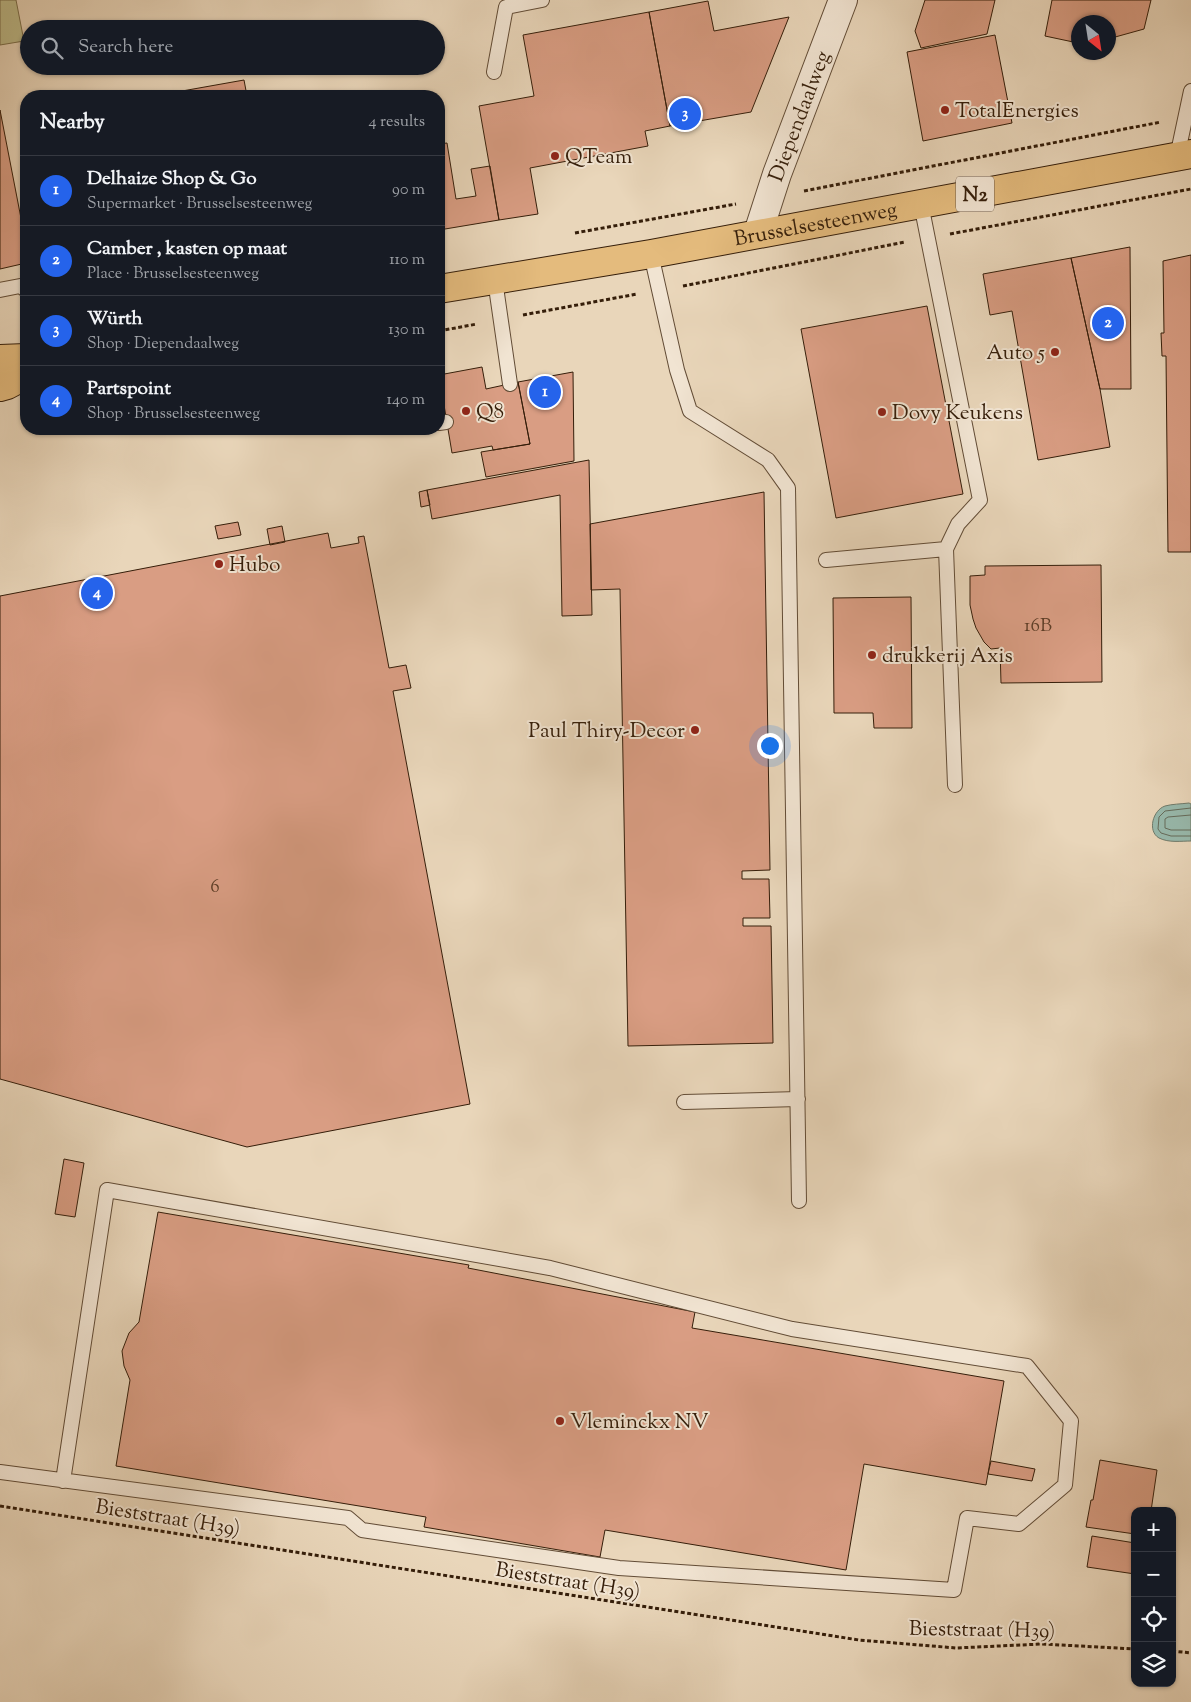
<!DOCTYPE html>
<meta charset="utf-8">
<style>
body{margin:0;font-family:"Sorts Mill Goudy",serif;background:#242831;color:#f1f3f6}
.controls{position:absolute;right:15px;bottom:15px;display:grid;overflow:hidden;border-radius:10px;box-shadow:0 1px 4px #0004}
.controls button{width:45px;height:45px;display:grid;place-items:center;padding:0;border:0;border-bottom:1px solid #363941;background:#171b24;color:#f1f3f6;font:25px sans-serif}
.compass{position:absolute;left:1071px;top:15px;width:45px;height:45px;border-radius:50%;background:#171b24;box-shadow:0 1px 4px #0004;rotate:150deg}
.you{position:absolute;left:769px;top:745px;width:18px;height:18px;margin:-12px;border:4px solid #fff;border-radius:50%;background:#1a73e8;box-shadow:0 0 0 8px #1a73e833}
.badge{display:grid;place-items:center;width:32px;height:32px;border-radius:50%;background:#2563eb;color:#fff;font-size:16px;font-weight:700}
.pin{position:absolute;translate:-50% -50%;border:2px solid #fff;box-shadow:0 1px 5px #0006}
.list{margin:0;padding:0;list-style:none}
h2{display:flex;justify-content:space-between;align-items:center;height:65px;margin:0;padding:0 20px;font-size:21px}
h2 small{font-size:16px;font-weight:400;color:#9ea1a6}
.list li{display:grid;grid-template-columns:32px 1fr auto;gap:15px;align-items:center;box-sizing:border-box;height:70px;padding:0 20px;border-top:1px solid #363941}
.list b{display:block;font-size:19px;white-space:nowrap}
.list p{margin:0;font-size:16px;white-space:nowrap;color:#9ea1a6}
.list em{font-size:16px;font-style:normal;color:#9ea1a6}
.icon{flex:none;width:28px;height:28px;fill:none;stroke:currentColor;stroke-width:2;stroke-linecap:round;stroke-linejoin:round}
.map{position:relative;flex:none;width:1191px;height:1702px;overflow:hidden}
.search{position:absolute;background:#171b24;box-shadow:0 1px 4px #0004;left:20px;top:20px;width:425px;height:55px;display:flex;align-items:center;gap:12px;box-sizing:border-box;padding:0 18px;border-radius:28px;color:#9ea1a6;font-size:19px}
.panel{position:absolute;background:#171b24;box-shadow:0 1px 4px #0004;left:20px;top:90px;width:425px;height:345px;border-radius:20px}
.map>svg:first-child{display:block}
.green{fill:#bebc8b;stroke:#7a6d4a}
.water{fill:#98b9ac;stroke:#707b6b}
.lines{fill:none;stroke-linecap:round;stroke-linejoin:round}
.shore{stroke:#666c5b;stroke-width:1}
.building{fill:#d99d83;stroke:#351e0a}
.lane-casing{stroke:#624c36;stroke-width:16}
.street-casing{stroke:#624c36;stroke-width:30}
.primary-casing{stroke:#351e0a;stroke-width:30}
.path{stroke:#351e0a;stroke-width:3;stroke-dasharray:4 2.5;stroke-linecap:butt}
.lane{stroke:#f1e4d2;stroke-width:14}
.street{stroke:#f1e4d2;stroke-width:28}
.primary{stroke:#e4bb7d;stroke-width:28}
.poi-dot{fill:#8f2418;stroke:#f1e4d2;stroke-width:2}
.labels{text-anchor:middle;stroke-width:4;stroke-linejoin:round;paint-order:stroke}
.number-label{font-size:19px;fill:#5e3e28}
.shield{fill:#f1e4d2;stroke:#6d5946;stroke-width:1}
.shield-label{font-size:20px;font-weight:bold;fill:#351e0a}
.poi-label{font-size:21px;fill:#351e0a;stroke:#f1e4d2;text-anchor:start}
.street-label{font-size:21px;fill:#351e0a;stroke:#f1e4d2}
</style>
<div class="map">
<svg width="1191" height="1702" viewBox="0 0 1191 1702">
<rect width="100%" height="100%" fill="#e9d6ba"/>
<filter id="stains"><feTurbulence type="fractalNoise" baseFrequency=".004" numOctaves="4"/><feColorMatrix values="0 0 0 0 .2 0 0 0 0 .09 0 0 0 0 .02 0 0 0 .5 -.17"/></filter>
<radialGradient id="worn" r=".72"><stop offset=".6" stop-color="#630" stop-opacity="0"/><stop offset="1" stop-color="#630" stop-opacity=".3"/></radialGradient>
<path class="green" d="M0 0H16L24 41 0 45Z"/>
<path class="water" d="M1189 803 1191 804V841C1181 841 1169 843 1159 838 1147 831 1153 810 1165 806 1172 804 1181 804 1189 803Z"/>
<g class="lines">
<path class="shore" d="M1191 808 1165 811 1159 817 1158 829 1161 833 1171 836H1191
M1191 815 1168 817 1165 819V828L1171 830H1191"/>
</g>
<path class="building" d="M925 0H995L987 34 921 48 915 31Z
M1052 0H1151L1144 29 1108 39V22H1078V43L1045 36Z
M708 1 714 31 789 17 751 112 670 126 649 12Z
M649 12 670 126 645 131 648 146 530 168 538 214 499 220 479 106 534 96 523 35Z
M995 35 1012 123 923 141 907 52Z
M244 80 247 96H154Z
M0 110 26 244V263L0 269Z
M447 143 456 199 476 196 471 169 490 166 499 220 439 230V144Z
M1130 247 1131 389H1100L1071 258Z
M1191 255V552H1168L1166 356H1162L1161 333H1164L1163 261Z
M1071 258 1100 389 1110 447 1038 460 1012 311 990 315 983 274Z
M927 306 963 494 836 518 801 329Z
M482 367 486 389 518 382 530 444 493 450 492 446 452 453 439 375Z
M573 372 574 461 486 477 481 452 530 444 518 382Z
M589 460 592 615 562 616 560 495 432 519 427 490Z
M427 490 430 505 421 507 419 492Z
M764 492 770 870 742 871V879H769L770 918H743V926H771L773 1043 628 1046 620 589 591 590 590 524Z
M238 522 241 535 218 539 215 526Z
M282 526 285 542 270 545 267 529Z
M328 533 331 548 359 543 358 537 364 536 389 668 406 665 411 688 393 691 470 1104 247 1147 0 1079V596Z
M1101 565 1102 682 1001 683 1000 648 991 649 984 642 976 628 973 619 970 605V576L985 575V566Z
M911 597 912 728H874L873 713H834L833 598Z
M64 1159 84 1163 75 1217 55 1214Z
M158 1212 469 1265 468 1268 695 1312 692 1328 1004 1381 986 1485 864 1464 846 1570 605 1530 600 1557 424 1527 426 1517 116 1466 130 1380 124 1366 122 1351 129 1333 139 1322Z
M1100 1460 1157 1470 1151 1511H1135V1534L1086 1527 1091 1500H1093Z
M991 1461 1035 1469 1032 1481 988 1474Z
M1092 1536 1135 1543V1574L1087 1567Z"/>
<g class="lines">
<defs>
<path id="lane" d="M494 72 506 7 542 0
M1177 157 1191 91
M921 204 980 500 958 524 946 549 955 785
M651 254 677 370 690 411 768 460 788 488 799 1201
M495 280 510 384
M0 290 20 286 26 290
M439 423 446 422
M826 560 946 549
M684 1102 798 1099
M0 1472 348 1518 362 1530 619 1568 954 1590 967 1518 1019 1524 1065 1485 1071 1421 1027 1366 792 1329 550 1268 107 1190 63 1481"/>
<g id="street">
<path id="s1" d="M758 233 777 174 843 0"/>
</g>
<g id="primary">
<path id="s2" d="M439 289 651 254 1191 154"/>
<path d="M0 359 26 358"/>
<path d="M0 387 7 385 26 375"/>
</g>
</defs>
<use href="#lane" class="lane-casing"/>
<use href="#street" class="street-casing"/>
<use href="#primary" class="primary-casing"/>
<path class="path" d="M804 191 1161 122
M575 233 736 204
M950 234 1191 189
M683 286 905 242
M523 315 637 294
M439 331 477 324
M0 1506 859 1640 956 1648 1042 1644 1135 1649
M1172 1651 1191 1653"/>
<use href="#lane" class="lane"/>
<use href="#street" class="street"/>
<use href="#primary" class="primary"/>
</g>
<g class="poi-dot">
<circle cx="945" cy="110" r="5"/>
<circle cx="555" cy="156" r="5"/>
<circle cx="1055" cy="352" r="5"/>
<circle cx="466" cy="411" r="5"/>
<circle cx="882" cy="412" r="5"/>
<circle cx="219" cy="564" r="5"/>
<circle cx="872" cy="655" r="5"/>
<circle cx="695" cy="730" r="5"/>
<circle cx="560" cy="1421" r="5"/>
</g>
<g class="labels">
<g class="number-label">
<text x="1038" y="631">16B</text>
<text x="215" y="892">6</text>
</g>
<rect class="shield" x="956" y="176.5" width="38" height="35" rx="4"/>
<g class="shield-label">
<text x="975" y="201">N2</text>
</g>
<g class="poi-label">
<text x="955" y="117">TotalEnergies</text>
<text x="565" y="163">QTeam</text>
<text x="1045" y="359" text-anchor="end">Auto 5</text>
<text x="476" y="418">Q8</text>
<text x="892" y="419">Dovy Keukens</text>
<text x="229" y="571">Hubo</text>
<text x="882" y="662">drukkerij Axis</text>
<text x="685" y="737" text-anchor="end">Paul Thiry-Decor</text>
<text x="570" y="1428">Vleminckx NV</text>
</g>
<g class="street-label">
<text dy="7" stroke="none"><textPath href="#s1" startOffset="124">Diependaalweg</textPath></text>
<text dy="7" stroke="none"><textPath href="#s2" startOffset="382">Brusselsesteenweg</textPath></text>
<text transform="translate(168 1517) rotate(9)" y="7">Bieststraat (H39)</text>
<text transform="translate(568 1580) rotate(9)" y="7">Bieststraat (H39)</text>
<text transform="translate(982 1629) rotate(1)" y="7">Bieststraat (H39)</text>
</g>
</g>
<rect width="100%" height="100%" filter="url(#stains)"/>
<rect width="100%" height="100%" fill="url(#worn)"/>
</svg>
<div class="controls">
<button>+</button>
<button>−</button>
<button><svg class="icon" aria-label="locate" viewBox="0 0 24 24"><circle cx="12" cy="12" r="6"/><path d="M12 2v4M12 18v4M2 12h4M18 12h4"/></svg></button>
<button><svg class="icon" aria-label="layers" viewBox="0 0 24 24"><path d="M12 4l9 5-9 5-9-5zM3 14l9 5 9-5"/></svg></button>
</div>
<svg class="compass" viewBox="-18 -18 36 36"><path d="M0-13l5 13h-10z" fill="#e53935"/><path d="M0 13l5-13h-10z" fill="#9ea1a6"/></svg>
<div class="you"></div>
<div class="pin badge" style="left:545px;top:392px">1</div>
<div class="pin badge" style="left:1108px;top:323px">2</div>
<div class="pin badge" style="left:685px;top:114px">3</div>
<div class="pin badge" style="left:97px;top:593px">4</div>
<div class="search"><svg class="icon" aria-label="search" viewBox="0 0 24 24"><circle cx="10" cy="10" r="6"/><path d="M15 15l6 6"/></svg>Search here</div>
<section class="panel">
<h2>Nearby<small>4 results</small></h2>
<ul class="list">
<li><span class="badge">1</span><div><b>Delhaize Shop &amp; Go</b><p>Supermarket · Brusselsesteenweg</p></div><em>90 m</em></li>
<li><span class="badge">2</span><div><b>Camber , kasten op maat</b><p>Place · Brusselsesteenweg</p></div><em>110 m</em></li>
<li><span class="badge">3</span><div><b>Würth</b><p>Shop · Diependaalweg</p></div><em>130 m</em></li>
<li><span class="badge">4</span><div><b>Partspoint</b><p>Shop · Brusselsesteenweg</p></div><em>140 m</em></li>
</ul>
</section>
</div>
